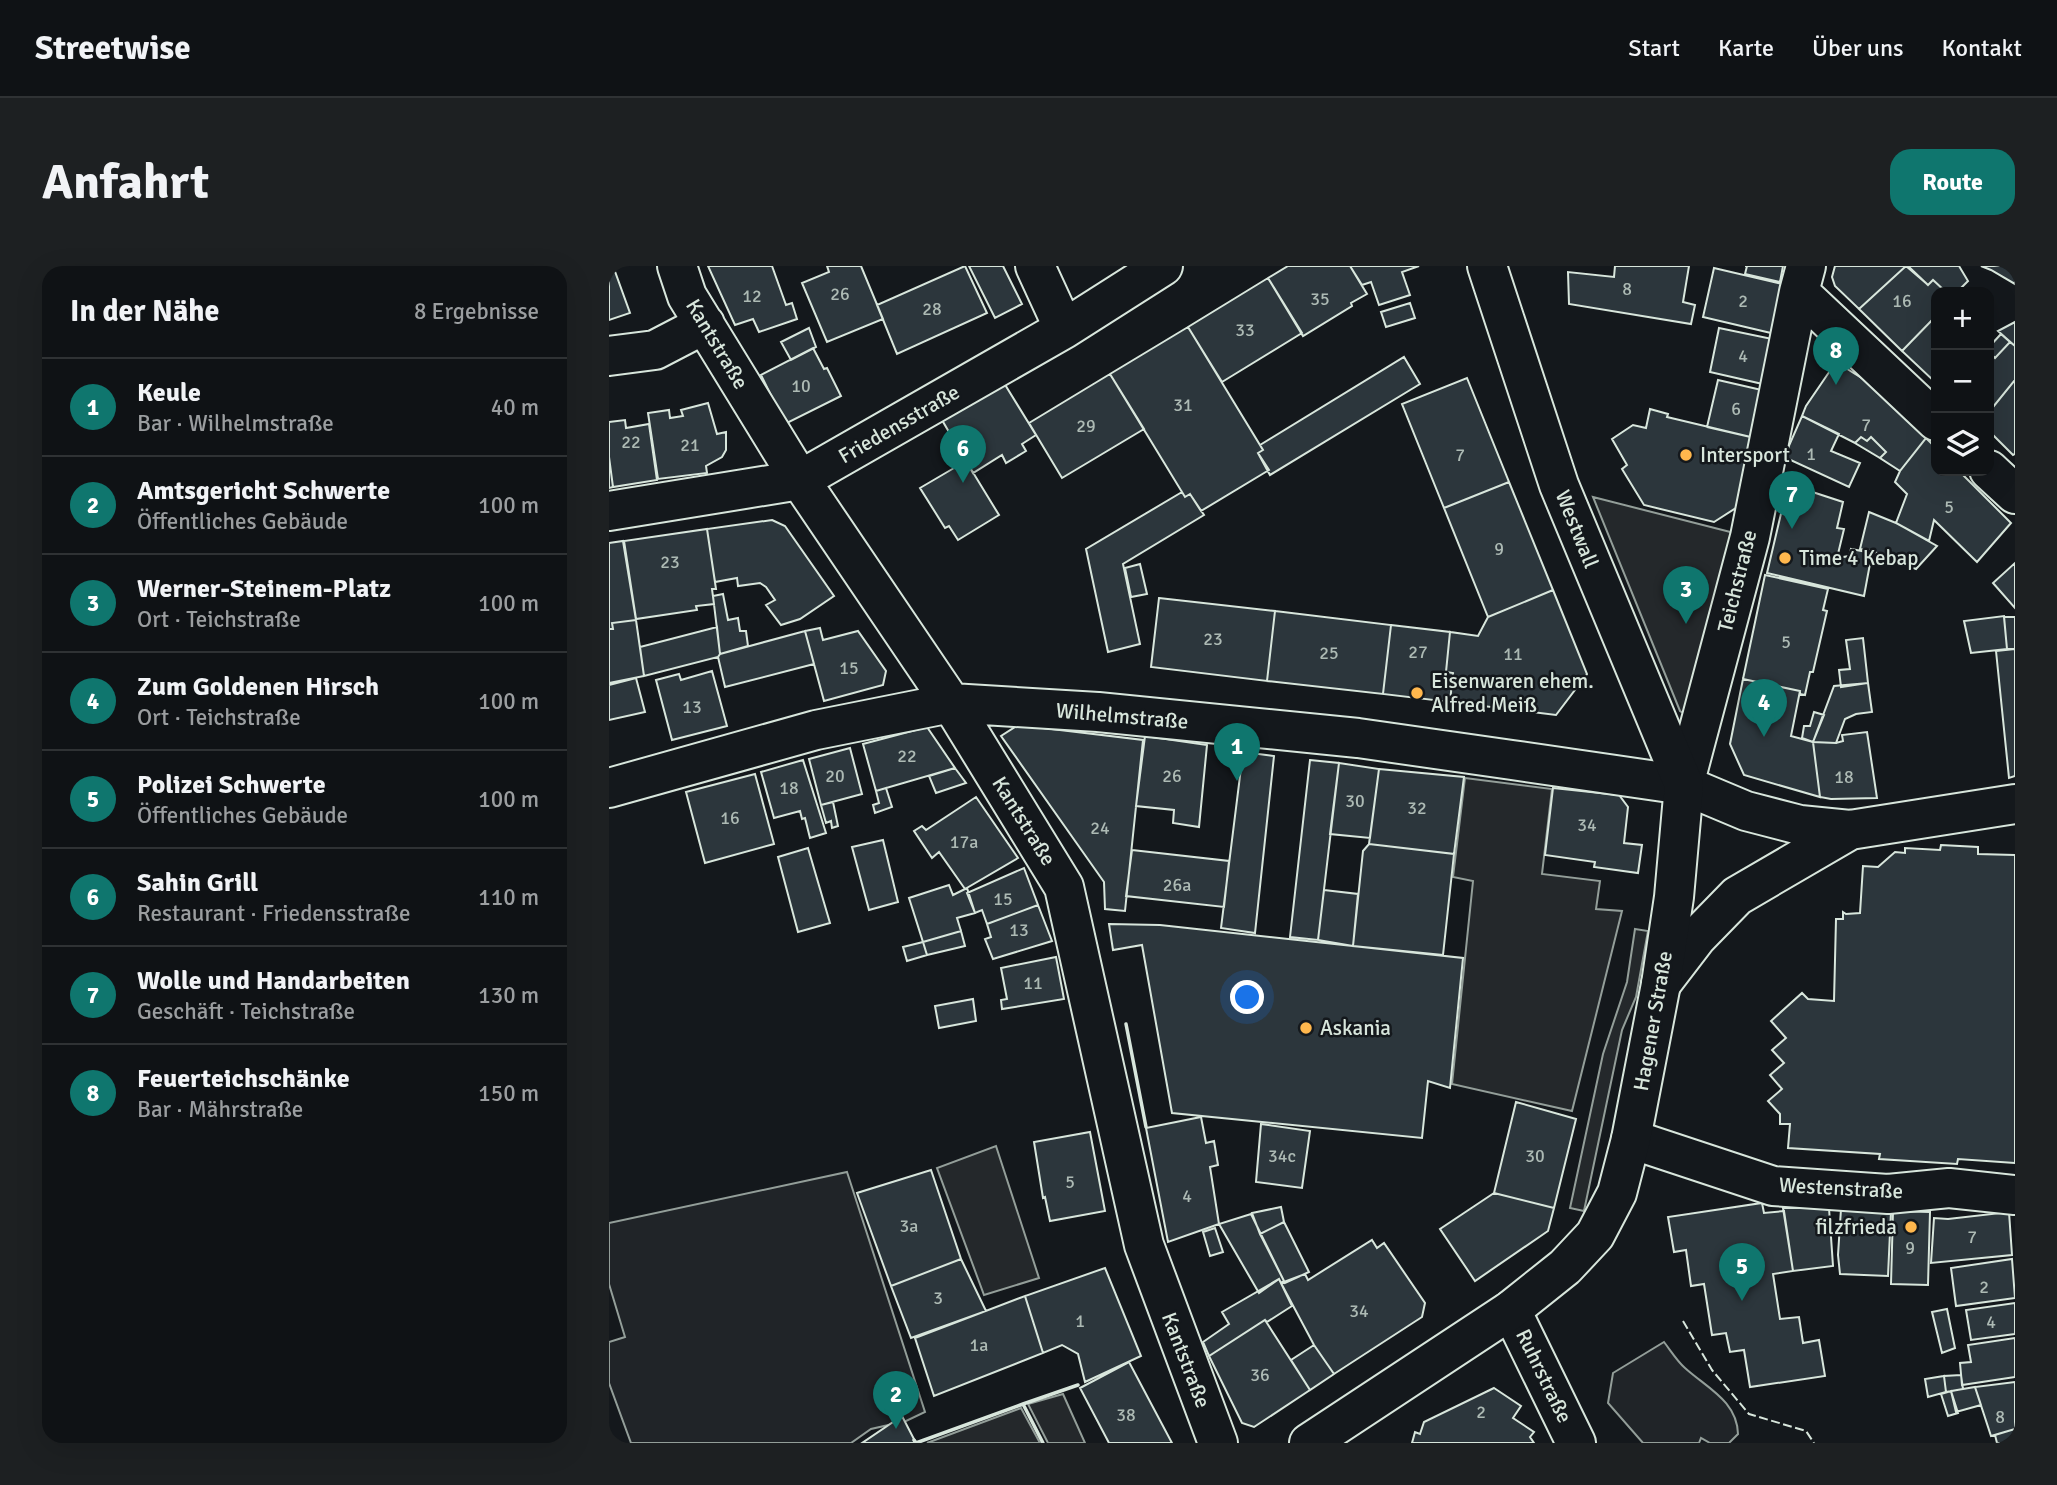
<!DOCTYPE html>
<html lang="de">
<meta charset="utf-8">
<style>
body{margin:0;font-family:Signika,sans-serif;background:#1d2022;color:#f1f3f6}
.controls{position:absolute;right:21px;top:21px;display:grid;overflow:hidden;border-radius:14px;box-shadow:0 7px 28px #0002}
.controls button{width:63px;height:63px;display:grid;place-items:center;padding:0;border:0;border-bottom:2px solid #2f3234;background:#0f1215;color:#f1f3f6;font:35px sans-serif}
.you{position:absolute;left:639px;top:732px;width:24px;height:24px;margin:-18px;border:5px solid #fff;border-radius:50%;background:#1a73e8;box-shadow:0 0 0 10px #1a73e833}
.badge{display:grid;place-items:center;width:46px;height:46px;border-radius:50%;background:#0f766e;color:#fff;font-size:23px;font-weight:700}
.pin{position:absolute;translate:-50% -58px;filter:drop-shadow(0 2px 4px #0008)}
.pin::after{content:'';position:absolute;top:37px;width:24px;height:21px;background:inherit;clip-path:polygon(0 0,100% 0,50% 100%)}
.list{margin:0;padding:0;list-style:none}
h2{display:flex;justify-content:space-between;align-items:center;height:91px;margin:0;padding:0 28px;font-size:30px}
h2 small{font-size:23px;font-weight:400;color:#9b9ea0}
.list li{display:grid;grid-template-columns:46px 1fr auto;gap:21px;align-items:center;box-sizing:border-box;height:98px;padding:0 28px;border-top:2px solid #2f3234}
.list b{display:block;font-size:26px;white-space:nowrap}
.list p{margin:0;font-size:23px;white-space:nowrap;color:#9b9ea0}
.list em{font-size:23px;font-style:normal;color:#9b9ea0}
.icon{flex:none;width:38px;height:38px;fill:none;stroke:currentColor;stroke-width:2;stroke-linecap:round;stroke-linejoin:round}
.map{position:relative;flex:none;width:1406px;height:1177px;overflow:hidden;border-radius:21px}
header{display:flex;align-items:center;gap:42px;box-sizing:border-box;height:98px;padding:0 35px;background:#0f1215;border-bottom:2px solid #2f3234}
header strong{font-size:33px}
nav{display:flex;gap:38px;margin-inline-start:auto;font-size:24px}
.intro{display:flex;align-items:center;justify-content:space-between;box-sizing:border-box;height:168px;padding:0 42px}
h1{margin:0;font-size:49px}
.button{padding:18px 32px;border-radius:21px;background:#0f766e;color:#fff;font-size:24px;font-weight:700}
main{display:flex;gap:42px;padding:0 42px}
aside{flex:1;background:#0f1215;border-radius:21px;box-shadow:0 7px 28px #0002}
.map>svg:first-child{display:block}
.green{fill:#202428;stroke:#939e99;stroke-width:2}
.parking{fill:#24282b;stroke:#939e99;stroke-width:2}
.building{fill:#2c363c;stroke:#d8e6dc;stroke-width:2}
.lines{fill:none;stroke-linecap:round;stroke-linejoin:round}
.minor-casing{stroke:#d8e6dc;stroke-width:42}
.major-casing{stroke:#d8e6dc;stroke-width:42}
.minor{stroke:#14181c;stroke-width:38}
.major{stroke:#14181c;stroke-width:38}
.fence{stroke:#d8e6dc;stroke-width:2;stroke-dasharray:9 3.5;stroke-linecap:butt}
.wall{stroke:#d8e6dc;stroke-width:3.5}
.poi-dot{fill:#ffb74d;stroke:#14181c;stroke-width:2.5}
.labels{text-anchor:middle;stroke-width:5;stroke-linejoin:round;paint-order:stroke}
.number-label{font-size:18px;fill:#adbab4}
.street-label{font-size:21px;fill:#d8e6dc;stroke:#14181c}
.poi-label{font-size:21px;fill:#d8e6dc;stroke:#14181c;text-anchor:start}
</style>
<header>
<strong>Streetwise</strong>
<nav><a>Start</a><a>Karte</a><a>Über uns</a><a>Kontakt</a></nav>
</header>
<div class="intro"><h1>Anfahrt</h1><a class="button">Route</a></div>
<main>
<aside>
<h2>In der Nähe<small>8 Ergebnisse</small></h2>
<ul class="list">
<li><span class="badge">1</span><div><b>Keule</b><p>Bar · Wilhelmstraße</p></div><em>40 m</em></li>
<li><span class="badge">2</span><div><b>Amtsgericht Schwerte</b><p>Öffentliches Gebäude</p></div><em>100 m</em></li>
<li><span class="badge">3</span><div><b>Werner-Steinem-Platz</b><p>Ort · Teichstraße</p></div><em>100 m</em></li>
<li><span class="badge">4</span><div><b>Zum Goldenen Hirsch</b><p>Ort · Teichstraße</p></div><em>100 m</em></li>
<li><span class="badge">5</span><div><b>Polizei Schwerte</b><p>Öffentliches Gebäude</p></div><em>100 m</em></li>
<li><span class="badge">6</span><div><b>Sahin Grill</b><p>Restaurant · Friedensstraße</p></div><em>110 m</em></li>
<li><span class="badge">7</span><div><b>Wolle und Handarbeiten</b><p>Geschäft · Teichstraße</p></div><em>130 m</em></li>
<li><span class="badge">8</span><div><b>Feuerteichschänke</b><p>Bar · Mährstraße</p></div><em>150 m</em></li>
</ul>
</aside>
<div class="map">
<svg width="1406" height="1177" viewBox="0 0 1406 1177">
<rect width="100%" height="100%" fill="#14181c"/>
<path class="green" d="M238 906 316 1146 297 1155 262 1163 242 1177H22L0 1117V1076L16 1071 0 1018V957Z
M1055 1076C1062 1085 1068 1095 1076 1102 1098 1122 1128 1135 1129 1168L1120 1177H1101L1092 1172 1090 1177H1034L999 1137 1004 1107Z"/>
<path class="parking" d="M984 231 1141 271 1091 457 1071 445Z
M856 512 943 523 933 608 991 615 987 643 1013 645 963 845 843 818 864 615 844 611Z
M1026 663 1039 665 1027 731 1013 764 975 945 961 942 994 788 1018 716Z
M387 880 430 1012 375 1029 328 902Z
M454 1128 476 1177H439L419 1138Z
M412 1142 431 1177H318Z"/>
<path class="building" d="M0 0H4L21 47 0 54Z
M99 0H163L177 39 183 37 188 53 150 66 144 53 126 59Z
M218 0H252L274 53 218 76 193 17 220 6Z
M356 0 378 47 288 88 268 39Z
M360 0H394L413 38 386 52Z
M679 0H741L758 28 742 37 743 40 694 70 659 12Z
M741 0H810L793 6 801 29 770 39 762 16 753 19Z
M1006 0H1080L1074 36 1086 39 1082 58 960 38 959 6 1005 11Z
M1136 0H1174L1171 16 1136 8 1138 0Z
M1226 0H1297L1250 43 1226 20 1223 11Z
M1297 0 1319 19 1324 14 1337 26H1327V50L1293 85 1250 43Z
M1299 0H1350L1359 15 1348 26H1337L1324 14 1319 19Z
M1372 0H1406V18L1382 4Z
M1105 2 1173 18 1162 67 1094 51Z
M659 12 693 67 613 116 579 61Z
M801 37 806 52 777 61 772 46Z
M1327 50V117L1293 85Z
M1406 56V80L1389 65Z
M579 61 654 184 649 187 660 204 592 245 581 228 576 231 501 108Z
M200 62 207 81 182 94 172 76Z
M1110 62 1168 74 1158 119 1101 106Z
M1392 68 1401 76 1386 92 1380 86V81Z
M1401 76 1406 80V114L1380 146V90L1382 88 1386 92Z
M204 82 215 103 218 102 232 130 176 158 152 109Z
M795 91 811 118 661 209 649 187 654 184 651 179Z
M1227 96 1259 116 1317 172 1291 205 1271 192 1277 186 1262 171 1258 175 1252 171 1246 177 1193 150 1197 140Z
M501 108 535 163 453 212 420 157Z
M858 112 900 216 835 242 793 138Z
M1109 114 1157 125 1146 172 1098 161Z
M1406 114V188L1404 189 1380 165V146Z
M395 117 427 169 413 178 417 185 397 197 393 189 364 207 333 154Z
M99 137 108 168 117 166V184L113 191 97 200 98 207 49 213 39 147 60 144 61 152 74 150 72 144Z
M1041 143 1059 148 1058 151 1146 172 1130 240 1105 256 1035 239 1013 203 1018 199 1003 173 1024 159 1037 162Z
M1193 150 1230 168 1222 185 1251 197 1240 221 1175 191Z
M16 154 17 162 40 158 48 214 4 221 0 191V156Z
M1252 171 1258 175 1262 171 1277 186 1271 192 1246 177Z
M1317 172 1327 182V205H1350L1402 257 1368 296 1325 254 1320 275 1287 257 1298 228 1286 216 1291 205Z
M0 191 4 221 0 222Z
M357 195 390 249 349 274 340 260 336 262 311 222Z
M900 216 944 324 879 351 835 242Z
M1179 218 1234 236 1228 262 1235 263 1228 292 1240 290 1242 283 1263 287 1255 330 1158 307Z
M573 226 576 231 581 228 595 249 514 298 531 378 499 386 477 283Z
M1260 246 1287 257 1328 280 1307 303 1263 285 1251 283Z
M163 254 176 260 225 330 191 353 172 359 157 339 166 334 157 321 151 317 129 320 128 312 106 316 98 263Z
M98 263 107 323H103L105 338 87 340 88 344 27 353 15 275Z
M14 275 27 354 3 357 4 363H0V277Z
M1406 297V342L1384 317Z
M531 298 538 328 522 331 516 302Z
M1156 309 1219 323 1214 344 1218 345 1204 406H1201L1196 429 1191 428V425L1134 413Z
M944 324 978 408 947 449 841 436 844 407 837 406 841 366 869 370 879 351Z
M114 328 119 354 129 352 131 365H137L139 380 111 388 104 330Z
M550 332 666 345 658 415 542 401Z
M666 345 782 359 774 428 658 415Z
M1395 350 1398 383 1362 387 1355 355Z
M1395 351H1406V383H1398Z
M27 354 35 410 0 417V363H4L3 357Z
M782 359 841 366 837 406 844 407 841 436 774 428Z
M108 361 111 388 109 391 35 410 31 381Z
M211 362 214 374 249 365 277 405 274 419 215 435 196 365Z
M196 365 205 398 116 421 109 391 111 388Z
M1254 372 1259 417 1232 421 1230 404 1241 403 1237 374Z
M1406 383V510L1400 512 1387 385Z
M103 405 118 460 63 474 47 414 70 408 72 414Z
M27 412 36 446 0 454V419Z
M1134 413 1191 425 1182 470 1204 476 1211 531 1135 509 1121 478Z
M1259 417 1263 446 1247 448 1236 453 1227 477 1204 476 1225 420Z
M1205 446 1215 449 1204 476 1193 472 1195 460H1201Z
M409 459 534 474 516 645 496 643 495 616 392 470Z
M318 461 346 502 267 525 254 478Z
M1258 466 1268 532 1222 533 1211 531 1204 476 1227 477 1234 475 1233 469Z
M536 470 598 479 590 561 564 557 565 544 527 540Z
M241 482 253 528 212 539 200 493Z
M634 486 665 490 646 667 612 662Z
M194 494 217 567 201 572 196 552 193 553 191 545 165 552 152 506Z
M701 494 730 497 709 674 681 671Z
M730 497 770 503 761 572 721 568Z
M346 502 357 517 327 527 320 510Z
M770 503 855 511 845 588 760 578Z
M146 508 165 578 96 597 77 526Z
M277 522 283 541 266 547 264 539 270 537 267 525Z
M944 522 1010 529 1019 541 1015 577 1033 579 1029 607 985 601 986 596 936 589Z
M367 531 409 592 356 623 330 586 323 592 305 565 313 560 317 564Z
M224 536 229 560 223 562 222 555 217 557 212 539Z
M274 574 289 636 260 644 243 581Z
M760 578 845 588 834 689 744 680 754 585Z
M1332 579 1369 581V588L1406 589V897L1349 893 1348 898 1270 893 1271 888 1179 882 1181 858H1171V848L1159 835 1173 823 1161 809 1175 797 1163 784 1177 772 1162 755 1193 727 1199 733 1225 735 1227 653H1234V646L1237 648 1251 647 1254 600 1269 601 1286 586 1296 587V582L1331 584Z
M199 582 221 657 189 666 169 591Z
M523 584 620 595 615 641 517 630Z
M415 602 429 639 378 658 373 644 366 647 358 627Z
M340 619 344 629 358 622 366 647 348 652 352 665 314 676 300 632Z
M715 624 749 628 744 680 709 674Z
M429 639 443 675 384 693 376 673 382 671 378 658Z
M500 658 551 659 854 692 841 822 819 815 813 872 563 847 533 679 504 684Z
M352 665 356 680 318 689 314 676Z
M314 676 318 689 298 695 294 681Z
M447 691 455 733 393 743 392 734 398 733 392 702Z
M364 733 367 755 330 762 326 740Z
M907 836 967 853 945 942 885 927Z
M592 851 597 877 605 875 609 899 601 901 610 958 559 976 537 862Z
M652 858 701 865 693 922 647 916Z
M481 866 496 945 441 955 436 931 434 932 425 876Z
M322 904 352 993 282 1020 248 927Z
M885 927 945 942 939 965 866 1015 831 963Z
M1153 937 1155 947 1175 945 1184 1005 1164 1008 1171 1053 1190 1051 1194 1077 1210 1074 1216 1110 1141 1121 1135 1084 1121 1086 1117 1067 1103 1069 1095 1018 1082 1020 1077 984 1065 986 1059 951Z
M672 941 675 956 651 968 643 947Z
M1174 942H1220L1224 1000 1184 1005Z
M1232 943 1282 945 1279 1010 1231 1008 1229 989Z
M1284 945 1321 946 1319 1019 1282 1018Z
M1400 946 1403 989 1322 997 1325 952 1339 953Z
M642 948 675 1015 672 1017 670 1013 650 1027 610 958Z
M675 956 700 1006 676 1017 651 968Z
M606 962 614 986 601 990 594 966Z
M763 974 768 982 775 977 816 1037 813 1051 725 1108 705 1079 672 1017 696 1008 699 1014Z
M352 993 377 1045 302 1072 282 1020Z
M1403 993 1406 1032 1347 1040 1342 1002Z
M496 1002 532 1090 476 1116 469 1088 453 1079 434 1087 416 1030Z
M670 1013 683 1040 658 1056 656 1054 600 1090 594 1076 620 1058 613 1046Z
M416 1030 434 1087 325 1130 306 1072Z
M1406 1037V1068L1362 1074 1357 1044Z
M1338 1043 1346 1082 1333 1087 1323 1046Z
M656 1054 701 1124 645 1161 633 1157 600 1090Z
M1406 1072V1111L1353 1119 1351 1097 1362 1096 1359 1079Z
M705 1079 725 1108 701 1124 682 1094Z
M520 1096 563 1177H500L471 1122Z
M1352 1109 1354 1123 1337 1126 1335 1110Z
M1335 1110 1337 1126 1319 1131 1316 1113Z
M1406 1116V1163L1382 1170 1366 1121Z
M1366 1121 1372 1139 1347 1146 1342 1125Z
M885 1122 912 1140 904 1152 925 1166 921 1171 925 1177H803L806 1166 811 1168 815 1156Z
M1342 1125 1349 1147 1339 1150 1332 1128Z
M293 1150 307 1177H253Z
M1406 1163V1177H1388L1386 1169Z"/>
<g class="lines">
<defs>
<path id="minor" d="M68 0 78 30 191 214 342 437 455 621 535 979 609 1177
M426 0 455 63
M1197 0 1190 26 1327 155
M0 90 46 84 96 58
M1380 204 1406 228
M0 245 191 214 455 63 554 0
M1075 519 1141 271 1190 26
M0 522 207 464 342 437 489 446 749 472 903 494 1075 519 1137 545 1191 559 1241 564 1406 538
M1052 718 1088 671 1128 630 1241 564
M1022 873 1164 920 1279 928 1340 922 1406 929
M902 1044 967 1177"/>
<path id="major" d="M700 1177 902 1044 956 1001 986 969 1008 927 1022 873 1052 718 1065 631 1075 519 950 219 878 0"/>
</defs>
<use href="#minor" class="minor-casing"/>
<use href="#major" class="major-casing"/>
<use href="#minor" class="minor"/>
<use href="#major" class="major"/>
<path class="fence" d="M1074 1055 1103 1104 1140 1148 1197 1165 1205 1177"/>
<path class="wall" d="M517 758 537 861
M414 1138 469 1119
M305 1174 307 1177 414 1138 434 1177"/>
</g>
<g class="poi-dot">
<circle cx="1077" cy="189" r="7"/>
<circle cx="1176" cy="292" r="7"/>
<circle cx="808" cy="427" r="7"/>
<circle cx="697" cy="762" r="7"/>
<circle cx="1302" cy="961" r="7"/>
</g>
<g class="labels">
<g class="number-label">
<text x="1018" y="29">8</text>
<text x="231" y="34">26</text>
<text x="143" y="36">12</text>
<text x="711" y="39">35</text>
<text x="1134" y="41">2</text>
<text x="1293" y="41">16</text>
<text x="323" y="49">28</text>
<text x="636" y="70">33</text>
<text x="1134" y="96">4</text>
<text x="192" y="126">10</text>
<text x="574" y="145">31</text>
<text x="1127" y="149">6</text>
<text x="1257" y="165">7</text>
<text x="477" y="166">29</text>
<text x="22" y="182">22</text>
<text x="81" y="185">21</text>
<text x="1202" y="194">1</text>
<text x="851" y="195">7</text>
<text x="1340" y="247">5</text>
<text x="890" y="289">9</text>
<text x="61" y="302">23</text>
<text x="604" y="379">23</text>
<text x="1177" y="382">5</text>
<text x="809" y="392">27</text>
<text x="720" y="393">25</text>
<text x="904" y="394">11</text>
<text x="240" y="408">15</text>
<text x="83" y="447">13</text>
<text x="298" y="496">22</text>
<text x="226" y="516">20</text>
<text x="563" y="516">26</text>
<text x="1235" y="517">18</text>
<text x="180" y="528">18</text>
<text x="746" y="541">30</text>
<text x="808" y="548">32</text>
<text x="121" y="558">16</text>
<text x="978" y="565">34</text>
<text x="491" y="568">24</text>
<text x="355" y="582">17a</text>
<text x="568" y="625">26a</text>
<text x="394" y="639">15</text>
<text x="410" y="670">13</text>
<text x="424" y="723">11</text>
<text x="673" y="896">34c</text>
<text x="926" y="896">30</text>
<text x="461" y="922">5</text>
<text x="578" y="936">4</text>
<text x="300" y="966">3a</text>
<text x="1363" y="977">7</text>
<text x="1301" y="988">9</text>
<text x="1375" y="1027">2</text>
<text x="329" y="1038">3</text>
<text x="750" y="1051">34</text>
<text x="471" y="1061">1</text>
<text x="1382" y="1062">4</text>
<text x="370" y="1085">1a</text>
<text x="651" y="1115">36</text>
<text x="872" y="1152">2</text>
<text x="517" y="1155">38</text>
<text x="1391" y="1157">8</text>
</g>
<g class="street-label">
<text transform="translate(108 78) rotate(59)" y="7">Kantstraße</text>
<text transform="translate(290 158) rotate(-30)" y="7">Friedensstraße</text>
<text transform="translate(968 263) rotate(68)" y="7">Westwall</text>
<text transform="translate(1128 315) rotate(-76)" y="7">Teichstraße</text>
<text transform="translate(513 450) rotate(5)" y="7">Wilhelmstraße</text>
<text transform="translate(415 555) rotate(58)" y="7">Kantstraße</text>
<text transform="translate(1044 755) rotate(-80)" y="7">Hagener Straße</text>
<text transform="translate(1232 922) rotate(3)" y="7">Westenstraße</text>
<text transform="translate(577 1094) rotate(69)" y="7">Kantstraße</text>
<text transform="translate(935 1110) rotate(64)" y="7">Ruhrstraße</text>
</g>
<g class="poi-label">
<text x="1091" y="196">Intersport</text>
<text x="1190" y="299">Time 4 Kebap</text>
<text x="822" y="422">Eisenwaren ehem.<tspan x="822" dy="24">Alfred Meiß</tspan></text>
<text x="711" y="769">Askania</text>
<text x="1288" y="968" text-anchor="end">filzfrieda</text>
</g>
</g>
</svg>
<div class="controls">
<button>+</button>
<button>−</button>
<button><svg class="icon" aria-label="layers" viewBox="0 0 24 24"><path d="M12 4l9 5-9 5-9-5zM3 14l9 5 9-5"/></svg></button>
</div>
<div class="you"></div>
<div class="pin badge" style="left:628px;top:515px">1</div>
<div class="pin badge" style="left:287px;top:1163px">2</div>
<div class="pin badge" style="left:1077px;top:358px">3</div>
<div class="pin badge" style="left:1155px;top:471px">4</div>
<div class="pin badge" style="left:1133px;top:1035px">5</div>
<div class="pin badge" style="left:354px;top:217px">6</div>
<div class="pin badge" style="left:1183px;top:263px">7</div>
<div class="pin badge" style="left:1227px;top:119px">8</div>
</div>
</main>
